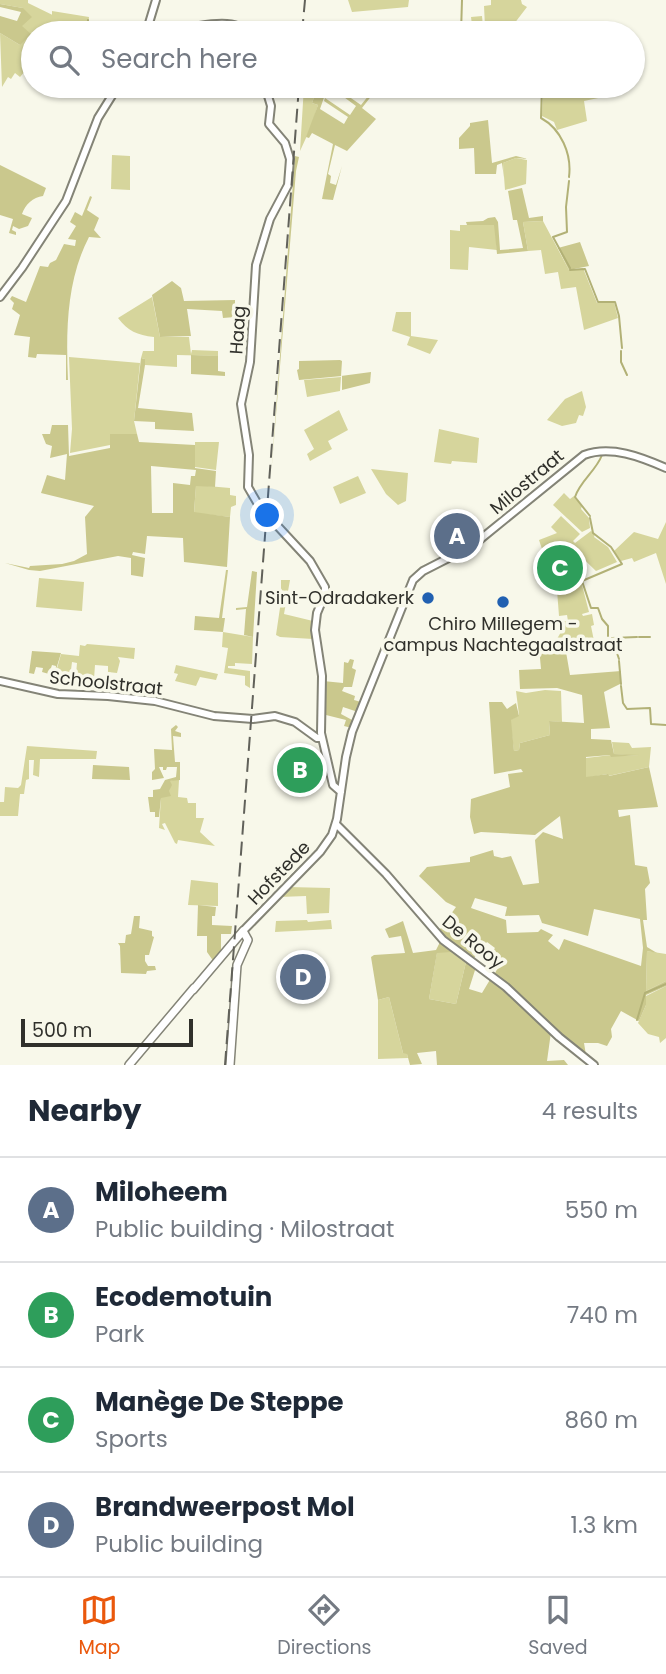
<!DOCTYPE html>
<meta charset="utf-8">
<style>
body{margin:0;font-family:Poppins,sans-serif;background:#f2f2f3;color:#1f2937}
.scale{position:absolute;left:21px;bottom:18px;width:172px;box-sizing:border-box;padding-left:7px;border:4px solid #30302b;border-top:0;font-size:19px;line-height:24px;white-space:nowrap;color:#30302b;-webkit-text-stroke:5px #f8f8ea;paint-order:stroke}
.you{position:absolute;left:268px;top:516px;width:24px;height:24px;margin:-18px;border:5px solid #fff;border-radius:50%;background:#1a73e8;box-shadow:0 0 0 10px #1a73e833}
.badge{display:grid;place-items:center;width:46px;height:46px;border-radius:50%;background:#ea580c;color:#fff;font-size:23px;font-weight:700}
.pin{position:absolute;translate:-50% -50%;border:4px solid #fff;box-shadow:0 2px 7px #0006}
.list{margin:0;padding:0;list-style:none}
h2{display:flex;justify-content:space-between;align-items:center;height:91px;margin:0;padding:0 28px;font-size:30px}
h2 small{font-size:23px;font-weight:400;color:#747a83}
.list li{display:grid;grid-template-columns:46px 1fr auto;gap:21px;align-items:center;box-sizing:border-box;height:105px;padding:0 28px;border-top:2px solid #e0e1e3}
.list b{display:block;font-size:26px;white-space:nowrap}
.list p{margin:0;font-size:23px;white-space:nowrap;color:#747a83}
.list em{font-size:23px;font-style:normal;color:#747a83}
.icon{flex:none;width:38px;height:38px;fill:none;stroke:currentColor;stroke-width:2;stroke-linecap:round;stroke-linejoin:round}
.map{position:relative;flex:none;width:666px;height:1065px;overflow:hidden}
.search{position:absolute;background:#fff;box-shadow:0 2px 5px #0004;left:21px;right:21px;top:21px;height:77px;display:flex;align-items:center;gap:18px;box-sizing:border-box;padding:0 24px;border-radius:38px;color:#747a83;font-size:26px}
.sheet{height:511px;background:#fff}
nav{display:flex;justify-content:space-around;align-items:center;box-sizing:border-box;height:98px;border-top:2px solid #e0e1e3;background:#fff;font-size:19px;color:#747a83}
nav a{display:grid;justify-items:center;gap:4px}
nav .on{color:#ea580c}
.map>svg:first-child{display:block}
.green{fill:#d6d59c}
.forest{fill:#cac88d;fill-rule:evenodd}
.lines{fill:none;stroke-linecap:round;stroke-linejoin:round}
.stream{stroke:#b2b176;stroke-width:2}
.secondary-casing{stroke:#848477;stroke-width:10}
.primary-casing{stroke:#848477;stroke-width:10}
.secondary{stroke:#fff;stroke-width:6}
.primary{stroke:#fff;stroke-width:7}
.rail{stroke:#61615a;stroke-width:2;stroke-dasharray:14 7;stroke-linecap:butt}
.poi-dot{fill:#2160b1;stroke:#f8f8ea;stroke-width:2.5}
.labels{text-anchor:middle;stroke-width:7;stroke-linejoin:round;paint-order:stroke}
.street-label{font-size:18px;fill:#30302b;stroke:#f8f8ea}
.poi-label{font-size:18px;fill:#30302b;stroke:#f8f8ea;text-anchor:end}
</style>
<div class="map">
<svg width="666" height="1065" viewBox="0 0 666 1065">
<rect width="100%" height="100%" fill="#f8f8ea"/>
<path class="green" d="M0 0H28V3L71 24 52 15V11L89 17 87 33H50L48 31 46 33H33V62L20 77 15 73 11 79 8 77 2 87 0 33 20 45 23 8 0 4Z
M348 0H409L408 7 352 12Z
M491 0H521L522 4 527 7 507 33H469L468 25H472L471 17 482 16 483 27H485L484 6 491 5Z
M304 86H318L312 103 318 105 311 127 300 151Z
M543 86H574L575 89 583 86H600L603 97 584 101 587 121 557 130 554 122 542 116Z
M112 155 130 156V190L111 189Z
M516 158 527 160 526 184 505 190 503 163Z
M543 221 569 270 583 268 597 303 614 302 618 318 584 330 576 287 561 289 558 272 545 274 541 250 528 251 523 222Z
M460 225H495L497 250 469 247 468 270 450 269V230L460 231Z
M152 297 160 337H189L191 354 192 350 218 351V356L177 355V367L145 365V359L141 358 143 351H154V337C137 335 128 331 118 318Z
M396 312H411V336L438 340 430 354 407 345 410 337 392 331Z
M69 357 140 363 134 421 137 434H110V445L70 453 72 429Z
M341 377 340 391 307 397 304 380Z
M582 391 586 407 583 416 579 415 576 423 562 426 547 420 565 399Z
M339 410 348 430 328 441 332 449 310 461 307 454 314 449 304 430Z
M439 429 479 438 477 463 452 461 451 464 434 462Z
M195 442H219L216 470 195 467Z
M371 469 408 473 406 501 398 505 386 494Z
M358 476 366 493 340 504 333 487Z
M196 485 230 488V495L236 496V505L231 507 230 517 194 513Z
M564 493 570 499 574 496 582 506 581 509 589 518 590 528 582 532 553 505Z
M561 516 580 534 573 541 575 543 591 531 595 534 594 537 608 547 617 562 596 571 568 544V547L544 555 539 540 557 533 551 527Z
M666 522V584L656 553 634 562 632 558 621 561 614 551 634 532 658 539Z
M39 578 84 582 82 611 36 607Z
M281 580H290L284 614 313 621V639L280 637 276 635 281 601Z
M547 580H554L557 586 581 581 589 612 582 614 583 616 592 614 594 625 591 626 594 641 610 639 614 650 566 654 564 646 590 641 589 637 554 644 561 632 560 621H568L567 615 559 616 557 590 548 591Z
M223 632 253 637 252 664 235 663V666H228V668L250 671V688L245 685V676L224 673 228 648 222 647Z
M87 644 135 648 134 659 118 657 120 661 117 673 108 672V666L95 665 94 679 76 675 77 663 72 662 70 678 63 685 53 683 61 654 79 656 80 645 85 646Z
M176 665 218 674 216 680 200 677 196 686 175 681 178 674 174 673Z
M545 690 561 691 562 722 549 721 550 735 520 743 519 750 514 751 510 720 519 715 516 691 526 693Z
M612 742 629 743 632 748 651 747 649 767 608 776 607 774 586 778V758L611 755 639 756 614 754Z
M27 746 97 751 96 759H40L39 777 33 775 34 760H29V779L26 780 24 794H20L18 816H0V802H4L5 787 18 788 21 785Z
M292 754 306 757 313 785 303 784 302 792 289 790Z
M173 780H179L178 797 187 798 188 803H196V818H204L200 832 215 846 178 840 177 844 175 843 165 823 162 824 165 830 159 828 161 797 169 791 170 781Z
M191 880 218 883V906L188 905Z
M288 887 330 888 329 913 307 914 306 896 279 897Z
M307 920 308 922 331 920 332 929 275 932 276 921Z
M647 951 666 954V981L646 991Z
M437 952H451L466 962 456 1004 429 999Z
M666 986V1038L660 1043 659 1037 648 1034 638 1023 646 1005V996Z
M389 997 403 1053H407L408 1058 378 1059V1000Z"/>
<path class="forest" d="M0 4 23 8 32 17 22 26 31 34 20 45 0 33V16L17 21 21 12 0 7Z
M318 86H328L320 109 344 124 348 117 324 101 325 98 350 115 356 106 333 89 334 86 346 94 353 86H356L348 96 361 105 373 90 369 86H379L385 93 383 96 376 90 362 108 376 119 347 151 335 145 328 174 331 176 330 183 336 185 342 166 333 200 322 199 333 144 312 133 309 138 306 137 318 105 312 103Z
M488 120 492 163 516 156 528 159 516 158 503 163 504 178 502 163 497 165 496 174H475L474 148 459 149V138L470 126V123Z
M295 156 299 157 296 171 271 476Z
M0 165 46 188 43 196C33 197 25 205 22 214L32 218 28 226 19 229 13 226 12 230 16 232V235L9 233 13 219 0 215Z
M522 188 529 218 543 216V221L523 222 528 251 497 254 494 225H467L466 222 483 221 488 218 495 217 498 222 500 250 523 248 517 220H513L508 191Z
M90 196 92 197 87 210 99 218 94 230 101 238 89 237C66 281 66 333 68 380H66V355L37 354 36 358 28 357 30 337 14 335 20 315 12 309 14 303 10 299 12 296 26 302 40 266 48 267 50 263 56 260 64 244 75 246 76 240 68 239 76 226 70 222 75 212 82 216Z
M580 242 589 266 569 270 558 248Z
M172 281 181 288 184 301 235 300V317L223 318 222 311 187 309 191 336 160 337 152 295Z
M191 355 218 356V371L225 372V376L191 374Z
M141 358 145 359V365L138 408 192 413 194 431 155 429V422L134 421Z
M340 360 342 361 341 376 371 372 370 383 342 390V376L299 380 297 370 299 369V361Z
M67 393 69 456 110 448V434H137L139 442 195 445V468L216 471 215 487 196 486 194 512 230 517 227 567 184 562 183 538 147 536 145 554 133 552 132 555 145 558 143 577 131 575V558L118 556 40 571 29 570 5 563 29 568 30 566 62 564 74 561 87 554 85 517 94 506 41 493 47 475 65 480 67 454 50 458 52 446 46 444 42 434H50L52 425H68ZM151 466 196 470 195 476H191L190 485 173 483V513H152Z
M226 570H228L222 618H225L223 632 194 630 195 616 219 618Z
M252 571 257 572 253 637 244 635 246 609 236 610V608L247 607Z
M589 637 590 641 565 646 570 675 621 671 620 684 604 692 610 728 591 729V739L611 740 614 754 639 755 611 757 610 755 586 757V777L608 774 609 776 649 767 658 807 618 810 619 817 630 815 635 865 647 867 650 883 645 889 647 920H643L647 947 657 953 647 951 646 991 666 981V986L646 995V1005L639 1021 621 1011 611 1029 612 1037 607 1046 598 1043H584L586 1055 494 975 501 962 490 955 495 948 487 942 473 959 438 932 456 907 446 902 419 876 427 867 470 862V857L493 850 494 856 502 858 511 856 523 885 539 883 535 840 543 832 563 839 560 816 535 835 481 832 474 834 470 817 471 799 510 787 508 774 523 772 521 769 494 774 489 702H502L507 709 516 703 519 716 511 720 514 751 519 750 520 743 550 735 549 721 584 723 582 695 557 688 520 689 519 670 541 669 539 647ZM475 898 507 907 505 916 539 915 542 923 588 936 594 909 640 919 643 948 641 966 564 939 559 950 548 941 553 935 541 929 538 932 507 933 506 920 471 908Z
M32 651 61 653 55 673 56 666 52 665 49 674 42 672 43 668 36 667 34 674 29 673Z
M350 659 354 660 352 668 356 670 352 687H344L342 691 355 696 354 700 361 702 358 712 343 707 341 714 354 721 352 728 344 726 346 720 322 714 323 681 343 683 344 662 348 663Z
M176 725 178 727 175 731 181 733V737L173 736 175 762H180V780L170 781 172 785 169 791 171 796 161 798 159 817H155V812H150L148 797H153V790L160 789 165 780 176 777 177 767H167L166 770H163V767H159L164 778 152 780V772L155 769 154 749 172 750 171 729Z
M93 765 129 767 130 780 92 779Z
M198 905 216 907 215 916H212V925L232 926 231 934H221V954L214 962 207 952V936H197Z
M134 916H140L139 928 152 931V936L154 937 149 955H145V961L148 966H155L156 970 147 971 146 974 121 973 120 946 118 943H125L126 935 131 934Z
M403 921 413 953 436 950 441 940 476 967 469 989 482 993 491 978 551 1032 547 1061 564 1060 568 1065H437L436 1051 417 1053 422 1064 410 1065 407 1054 403 1053 389 997 378 1000 371 957 374 955 405 953 401 936 389 938 385 929ZM451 952 466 962 456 1004 429 999 437 953Z"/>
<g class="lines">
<path class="stream" d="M87 33 88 20
M461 33 462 0
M487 33H508
M542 86 541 118C561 129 572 154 569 177
M569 181 566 207 567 232 553 237 570 268
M570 270 585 269 598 302H615L619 316 622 348
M621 351V362L627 375
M590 516 575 497C580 481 596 471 602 455
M590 518 593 533 611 547 622 564 582 581 591 608H598L602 619 608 626V636
M639 637H650
M619 659 612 638 637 637
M619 661 621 684
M621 686 623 703 627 709 650 708 651 724 666 725
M637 1020 645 993 666 984"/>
<defs>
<path id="secondary" d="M146 33 156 0
M171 33C188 28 236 15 247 33
M265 86 271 106 269 124 285 143 290 159 288 185 270 219 256 265 250 362 241 404 249 455 248 487 259 506 310 561 325 587V594L317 613 315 630 322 676 321 733 333 785 341 792
M0 297 22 268 66 201 98 118 118 86
M0 681 58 694 108 696 155 701 214 716 253 719 275 716 295 722 317 738H322
M336 824 386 874 443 940 506 987 559 1037 594 1065
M243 931 320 852 332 835 337 819 346 757 352 732 413 580 423 571 472 546 584 455C611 445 641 457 666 468"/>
<path id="primary" d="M193 990 243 931 248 940 237 965 230 1065
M129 1065 194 988"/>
</defs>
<use href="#secondary" class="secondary-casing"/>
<use href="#primary" class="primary-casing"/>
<use href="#secondary" class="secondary"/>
<use href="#primary" class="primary"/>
<path class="rail" d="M302 33 305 0
M225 1065 299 86"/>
</g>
<g class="poi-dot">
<circle cx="428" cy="598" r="7"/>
<circle cx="503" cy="602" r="7"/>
</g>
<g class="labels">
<g class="street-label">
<text transform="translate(238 330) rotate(-86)" y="6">Haag</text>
<text transform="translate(527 482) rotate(-40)" y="6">Milostraat</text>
<text transform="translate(106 683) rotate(6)" y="6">Schoolstraat</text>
<text transform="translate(279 873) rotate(-46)" y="6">Hofstede</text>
<text transform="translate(473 942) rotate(39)" y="6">De Rooy</text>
</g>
<g class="poi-label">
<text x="414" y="604">Sint-Odradakerk</text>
<text x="503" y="630" text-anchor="middle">Chiro Millegem -<tspan x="503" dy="21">campus Nachtegaalstraat</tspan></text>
</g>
</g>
</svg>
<div class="scale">500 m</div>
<div class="you"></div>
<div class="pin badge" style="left:457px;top:536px;background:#5c6f8a">A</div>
<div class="pin badge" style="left:300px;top:770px;background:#2e9e5b">B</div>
<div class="pin badge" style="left:560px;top:568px;background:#2e9e5b">C</div>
<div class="pin badge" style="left:303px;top:977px;background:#5c6f8a">D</div>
<div class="search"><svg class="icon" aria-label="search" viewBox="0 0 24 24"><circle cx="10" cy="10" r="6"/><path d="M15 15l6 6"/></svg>Search here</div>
</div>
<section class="sheet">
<h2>Nearby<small>4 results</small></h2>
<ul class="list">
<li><span class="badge" style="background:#5c6f8a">A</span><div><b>Miloheem</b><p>Public building · Milostraat</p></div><em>550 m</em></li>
<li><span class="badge" style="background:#2e9e5b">B</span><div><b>Ecodemotuin</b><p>Park</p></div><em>740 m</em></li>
<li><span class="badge" style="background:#2e9e5b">C</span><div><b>Manège De Steppe</b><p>Sports</p></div><em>860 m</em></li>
<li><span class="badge" style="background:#5c6f8a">D</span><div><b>Brandweerpost Mol</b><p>Public building</p></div><em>1.3 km</em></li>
</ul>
</section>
<nav>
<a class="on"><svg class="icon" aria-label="map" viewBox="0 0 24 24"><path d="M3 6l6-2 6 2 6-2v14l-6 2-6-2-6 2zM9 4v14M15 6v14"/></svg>Map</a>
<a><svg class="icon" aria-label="directions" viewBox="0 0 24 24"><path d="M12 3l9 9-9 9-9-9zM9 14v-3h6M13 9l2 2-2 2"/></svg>Directions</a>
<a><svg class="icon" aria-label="saved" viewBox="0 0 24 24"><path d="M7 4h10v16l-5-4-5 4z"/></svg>Saved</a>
</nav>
